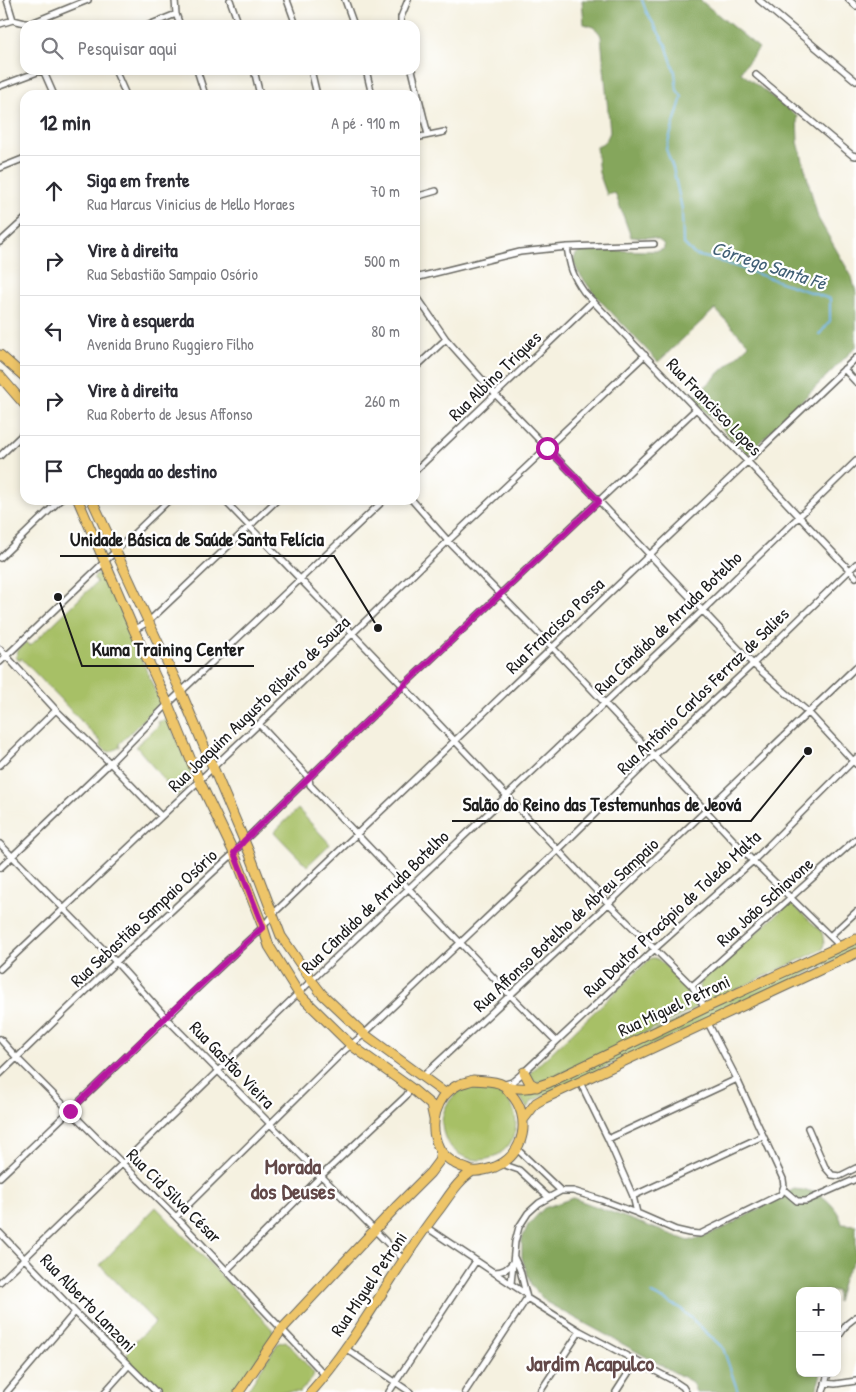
<!DOCTYPE html>
<html lang="pt">
<meta charset="utf-8">
<style>
body{margin:0;font-family:"Patrick Hand",sans-serif;background:#f2f2f3;color:#2b2b33}
.controls{position:absolute;right:15px;bottom:15px;display:grid;overflow:hidden;border-radius:10px;box-shadow:0 2px 8px #0003}
.controls button{width:45px;height:45px;display:grid;place-items:center;padding:0;border:0;border-bottom:1px solid #e1e1e2;background:#fff;color:#2b2b33;font:25px sans-serif}
.stop{position:absolute;width:15px;height:15px;margin:-11px;border:4px solid #b5179e;border-radius:50%;background:#fff}
.stop.end{background:#b5179e;border-color:#fff;box-shadow:0 1px 5px #0008}
.list{margin:0;padding:0;list-style:none}
h2{display:flex;justify-content:space-between;align-items:center;height:65px;margin:0;padding:0 20px;font-size:21px}
h2 small{font-size:16px;font-weight:400;color:#7c7c81}
.list li{display:grid;grid-template-columns:32px 1fr auto;gap:15px;align-items:center;box-sizing:border-box;height:70px;padding:0 20px;border-top:1px solid #e1e1e2}
.list b{display:block;font-size:19px;white-space:nowrap}
.list p{margin:0;font-size:16px;white-space:nowrap;color:#7c7c81}
.list em{font-size:16px;font-style:normal;color:#7c7c81}
.icon{flex:none;width:28px;height:28px;fill:none;stroke:currentColor;stroke-width:2;stroke-linecap:round;stroke-linejoin:round}
.map{position:relative;flex:none;width:856px;height:1392px;overflow:hidden}
.search{position:absolute;background:#fff;box-shadow:0 2px 8px #0003;left:20px;top:20px;width:400px;height:55px;display:flex;align-items:center;gap:12px;box-sizing:border-box;padding:0 18px;border-radius:15px;color:#7c7c81;font-size:19px}
.panel{position:absolute;background:#fff;box-shadow:0 2px 8px #0003;left:20px;top:90px;width:400px;height:415px;border-radius:15px}
.map>svg:first-child{display:block}
.green{fill:#a7c066;stroke:#626e41}
.forest{fill:#85a65b;stroke:#50613c}
.lines{fill:none;stroke-linecap:round;stroke-linejoin:round}
.stream{stroke:#6eb3e4;stroke-width:2}
.street-casing{stroke:#686761;stroke-width:8}
.primary-casing{stroke:#686761;stroke-width:11}
.street{stroke:#fff;stroke-width:5}
.primary{stroke:#eec569;stroke-width:9}
.route{stroke:#b5179e;stroke-width:6}
.labels{text-anchor:middle;stroke-width:4.5;stroke-linejoin:round;paint-order:stroke}
.street-label{font-size:18px;fill:#1c1c1c;stroke:#fff}
.water-label{font-size:19px;font-style:italic;fill:#416076;stroke:#fff}
.district-label{font-size:22px;font-weight:bold;fill:#624848;stroke:#fff}
.leader{fill:none;stroke:#1c1c1c;stroke-width:2}
.callout-dot{fill:#1c1c1c;stroke:#fff;stroke-width:2}
.callout-label{font-size:19px;text-anchor:middle;font-weight:bold;fill:#1c1c1c;stroke:#fff;stroke-width:4.5;stroke-linejoin:round;paint-order:stroke}
</style>
<div class="map">
<svg width="856" height="1392" viewBox="0 0 856 1392">
<rect width="100%" height="100%" fill="#fff"/>
<filter id="ink" filterUnits="userSpaceOnUse"><feTurbulence type="fractalNoise" baseFrequency=".02" numOctaves="2"/><feDisplacementMap in="SourceGraphic" scale="10" xChannelSelector="R" yChannelSelector="G"/><feConvolveMatrix kernelMatrix="1 2 1 2 8 2 1 2 1" color-interpolation-filters="sRGB"/></filter>
<filter id="wash" filterUnits="userSpaceOnUse"><feTurbulence type="fractalNoise" baseFrequency=".0096" numOctaves="4" result="noise"/><feDisplacementMap in="SourceGraphic" scale="20" xChannelSelector="R" yChannelSelector="G"/><feGaussianBlur stdDeviation="1.12" result="paint"/><feColorMatrix in="noise" values="0 0 0 0 0 0 0 0 0 0 0 0 0 0 0 0 0 1.4 0 .05"/><feComposite in="paint" operator="in"/></filter>
<g filter="url(#wash)">
<rect width="100%" height="100%" fill="#f5f1e0"/>
<path class="green" d="M98 574H103L106 576 160 702 159 706 156 712 152 711 119 744 120 747 110 752 105 750 100 745 101 742 21 658 20 661 16 657 18 650 26 642 30 646 97 582 93 578Z
M164 720 168 721 191 771C192 782 184 788 177 796L136 746 159 725 158 722Z
M298 809 330 844 307 866 274 832Z
M789 904 793 905 822 932 824 943 823 949 714 1000H708L699 988 700 982Z
M856 941V951L532 1101 527 1108 519 1095 515 1092 520 1091Z
M651 958H655L659 960C668 969 695 990 697 1002 697 1006 696 1006 694 1009L548 1080 535 1082 530 1075 531 1072Z
M442 1123a37 37 0 1 1 74 0a37 37 0 1 1-74 0Z
M156 1207 273 1330V1335L237 1392H160L126 1358 130 1347 155 1322 100 1265Z
M286 1341 314 1373 312 1379 300 1392H246L278 1343Z"/>
<path class="forest" d="M582 0H700L759 48 740 72 797 116 798 142 818 218 852 277 856 293V347L748 454 692 399 749 345 715 309 658 362 595 295 578 272 573 261 576 254 583 250 658 251 664 249V245C657 235 642 238 631 237L615 193 607 195 599 173 596 147C603 144 607 140 610 132L601 36C597 28 592 26 584 24Z
M794 1189C801 1190 811 1190 818 1194 828 1199 840 1212 842 1224L856 1225V1257L843 1279 837 1302V1291H800V1373H821L816 1392H696L692 1382 546 1302 531 1285 522 1258V1239L528 1225 544 1208 573 1198 689 1241 719 1231Z"/>
<g class="lines">
<path class="stream" d="M642 0 646 11 666 45 675 72 677 90 682 97 666 149 673 168 682 209 683 243 695 255 717 260 830 299V321L819 335
M652 1294 680 1308 723 1348 738 1392"/>
</g>
</g>
<g filter="url(#ink)">
<g class="lines">
<defs>
<path id="street" d="M7 0 13 20
M175 0 176 14 180 25
M230 0 239 25
M287 0 296 25
M345 0 354 25
M759 0 856 81
M849 0 856 6
M0 24 13 20 29 24 88 0
M149 25 176 14
M401 25V17L408 0
M43 70 54 95
M115 70 126 95
M197 70 205 95
M254 70 260 95
M311 70 317 95
M366 70 372 95
M412 70 428 135
M756 75 852 155 856 156
M0 86 43 70
M415 138 444 132
M0 168 25 158
M415 197 436 191
M0 242 25 219
M567 247C570 267 572 275 584 292L696 409 748 462 856 577
M415 278 520 252 567 247 654 244
M415 294 446 339 495 394 551 452 599 501 753 664 808 712 856 764
M415 368 446 339
M844 369 856 382
M0 456 25 432
M415 471 593 301
M224 500 403 686 609 904 692 986 705 1008
M412 500 448 541 553 648 753 861 840 946
M0 558 60 500
M134 630 148 622 277 500
M0 649 56 710 110 763 161 816
M0 662 169 500
M259 724 309 778 310 785 511 996 556 1041
M0 765 56 710
M0 844 116 962 169 1021 404 1260
M0 868 110 763 168 704 384 500
M830 936 856 912
M0 969 259 724 448 541 645 355
M692 986 856 839
M0 1039 17 1058 176 1217 325 1375
M0 1074 116 962 234 853 244 841 403 686 696 409
M422 1077 605 907 856 667
M580 1082 608 1139 633 1196 637 1213
M505 1084 512 1082 524 1072 658 946 753 861 856 758
M808 1128 825 1167 832 1175 840 1176 856 1168
M608 1139 737 1079
M517 1149 561 1191
M502 1164 519 1170 548 1197
M0 1177C88 1094 174 1009 263 927L273 914 856 358
M783 1189 797 1201H806L856 1179
M633 1196 763 1136
M176 1217 345 1050 364 1034 558 850 655 755 753 664 856 564
M426 1227 526 1294 527 1298 580 1331 674 1381 683 1387 686 1392
M0 1233 75 1312 156 1392
M514 1257 520 1270 526 1294
M227 1270 321 1176 406 1096 411 1088
M494 1272C503 1272 508 1269 514 1261
M0 1282 315 977 702 611 856 461
M511 1284 515 1242 519 1227 528 1213 539 1203 561 1191H573L602 1200 637 1213 676 1230 689 1233 700 1234 781 1194 784 1186 783 1179 737 1079 708 1023
M837 1339 847 1324 856 1317
M345 1348 410 1392
M825 1383 835 1384 856 1381
M7 1392 75 1312
M105 1392 129 1365
M389 1392 476 1261
M465 1392 527 1298
M540 1392 580 1331
M616 1392 636 1361
M823 1392 828 1373"/>
<path id="primary" d="M0 355 25 377
M0 376 25 405
M78 500 134 630 168 704 199 780 234 853 263 927 269 946 299 994 351 1045 411 1088 431 1105 434 1119
M92 500 181 692 249 852 281 936 312 981 322 994 364 1034 446 1094
M524 1072 530 1083 537 1087
M473 1080C482 1081 495 1080 503 1085 506 1087 508 1091 511 1094 532 1117 525 1155 495 1167 489 1169 480 1172 473 1171 470 1171 466 1168 462 1167 454 1164 443 1156 439 1148 428 1126 435 1096 458 1085 462 1083 468 1082 473 1080Z
M502 1085C520 1090 531 1089 548 1083L705 1008 856 939
M523 1120 536 1103 543 1099 856 953
M239 1392 282 1329 396 1207 430 1173 439 1161 441 1151
M311 1392C360 1337 393 1269 438 1211 448 1198 458 1180 473 1171"/>
</defs>
<use href="#street" class="street-casing"/>
<use href="#primary" class="primary-casing"/>
<use href="#street" class="street"/>
<use href="#primary" class="primary"/>
</g>
</g>
<g class="lines" filter="url(#ink)">
<path class="route" d="M70 1111 166 1017 263 927 234 853 244 841 403 686 599 501 547 448"/>
</g>
<g class="labels">
<g class="street-label">
<text transform="translate(495 376) rotate(-44)" y="6">Rua Albino Triques</text>
<text transform="translate(714 407) rotate(46)" y="6">Rua Francisco Lopes</text>
<text transform="translate(668 623) rotate(-44)" y="6">Rua Cândido de Arruda Botelho</text>
<text transform="translate(555 626) rotate(-44)" y="6">Rua Francisco Possa</text>
<text transform="translate(703 691) rotate(-44)" y="6">Rua Antônio Carlos Ferraz de Salies</text>
<text transform="translate(259 704) rotate(-44)" y="6">Rua Joaquim Augusto Ribeiro de Souza</text>
<text transform="translate(375 902) rotate(-44)" y="6">Rua Cândido de Arruda Botelho</text>
<text transform="translate(765 902) rotate(-42)" y="6">Rua João Schiavone</text>
<text transform="translate(672 914) rotate(-43)" y="6">Rua Doutor Procópio de Toledo Malta</text>
<text transform="translate(144 918) rotate(-43)" y="6">Rua Sebastião Sampaio Osório</text>
<text transform="translate(566 925) rotate(-43)" y="6">Rua Affonso Botelho de Abreu Sampaio</text>
<text transform="translate(674 1006) rotate(-25)" y="6">Rua Miguel Petroni</text>
<text transform="translate(232 1065) rotate(46)" y="6">Rua Gastão Vieira</text>
<text transform="translate(174 1196) rotate(45)" y="6">Rua Cid Silva César</text>
<text transform="translate(369 1284) rotate(-56)" y="6">Rua Miguel Petroni</text>
<text transform="translate(88 1303) rotate(46)" y="6">Rua Alberto Lanzoni</text>
</g>
<g class="water-label">
<text transform="translate(769 265) rotate(18)" y="7">Córrego Santa Fé</text>
</g>
<g class="district-label">
<text x="293" y="1174">Morada<tspan x="293" dy="25">dos Deuses</tspan></text>
<text x="590" y="1371">Jardim Acapulco</text>
</g>
</g>
<path class="leader" d="M378 628L334 556H60M58 597L82 666H254M808 751L751 821H452"/>
<g class="callout-dot">
<circle cx="378" cy="628" r="5"/>
<circle cx="58" cy="597" r="5"/>
<circle cx="808" cy="751" r="5"/>
</g>
<g class="callout-label">
<text x="197" y="546">Unidade Básica de Saúde Santa Felícia</text>
<text x="168" y="656">Kuma Training Center</text>
<text x="602" y="811">Salão do Reino das Testemunhas de Jeová</text>
</g>
</svg>
<div class="controls">
<button>+</button>
<button>−</button>
</div>
<div class="stop" style="left:547px;top:448px"></div>
<div class="stop end" style="left:70px;top:1111px"></div>
<div class="search"><svg class="icon" aria-label="search" viewBox="0 0 24 24"><circle cx="10" cy="10" r="6"/><path d="M15 15l6 6"/></svg>Pesquisar aqui</div>
<section class="panel">
<h2>12 min<small>A pé · 910 m</small></h2>
<ul class="list">
<li><svg class="icon" aria-label="ahead" viewBox="0 0 24 24"><path d="M12 20V5M6 11l6-6 6 6"/></svg><div><b>Siga em frente</b><p>Rua Marcus Vinicius de Mello Moraes</p></div><em>70 m</em></li>
<li><svg class="icon" aria-label="right" viewBox="0 0 24 24"><path d="M7 20v-9h11M14 6l5 5-5 5"/></svg><div><b>Vire à direita</b><p>Rua Sebastião Sampaio Osório</p></div><em>500 m</em></li>
<li><svg class="icon" aria-label="left" viewBox="0 0 24 24"><path d="M17 20v-9H6M10 6l-5 5 5 5"/></svg><div><b>Vire à esquerda</b><p>Avenida Bruno Ruggiero Filho</p></div><em>80 m</em></li>
<li><svg class="icon" aria-label="right" viewBox="0 0 24 24"><path d="M7 20v-9h11M14 6l5 5-5 5"/></svg><div><b>Vire à direita</b><p>Rua Roberto de Jesus Affonso</p></div><em>260 m</em></li>
<li><svg class="icon" aria-label="arrive" viewBox="0 0 24 24"><path d="M6 21V4h12l-3 4 3 4H6"/></svg><div><b>Chegada ao destino</b></div></li>
</ul>
</section>
</div>
